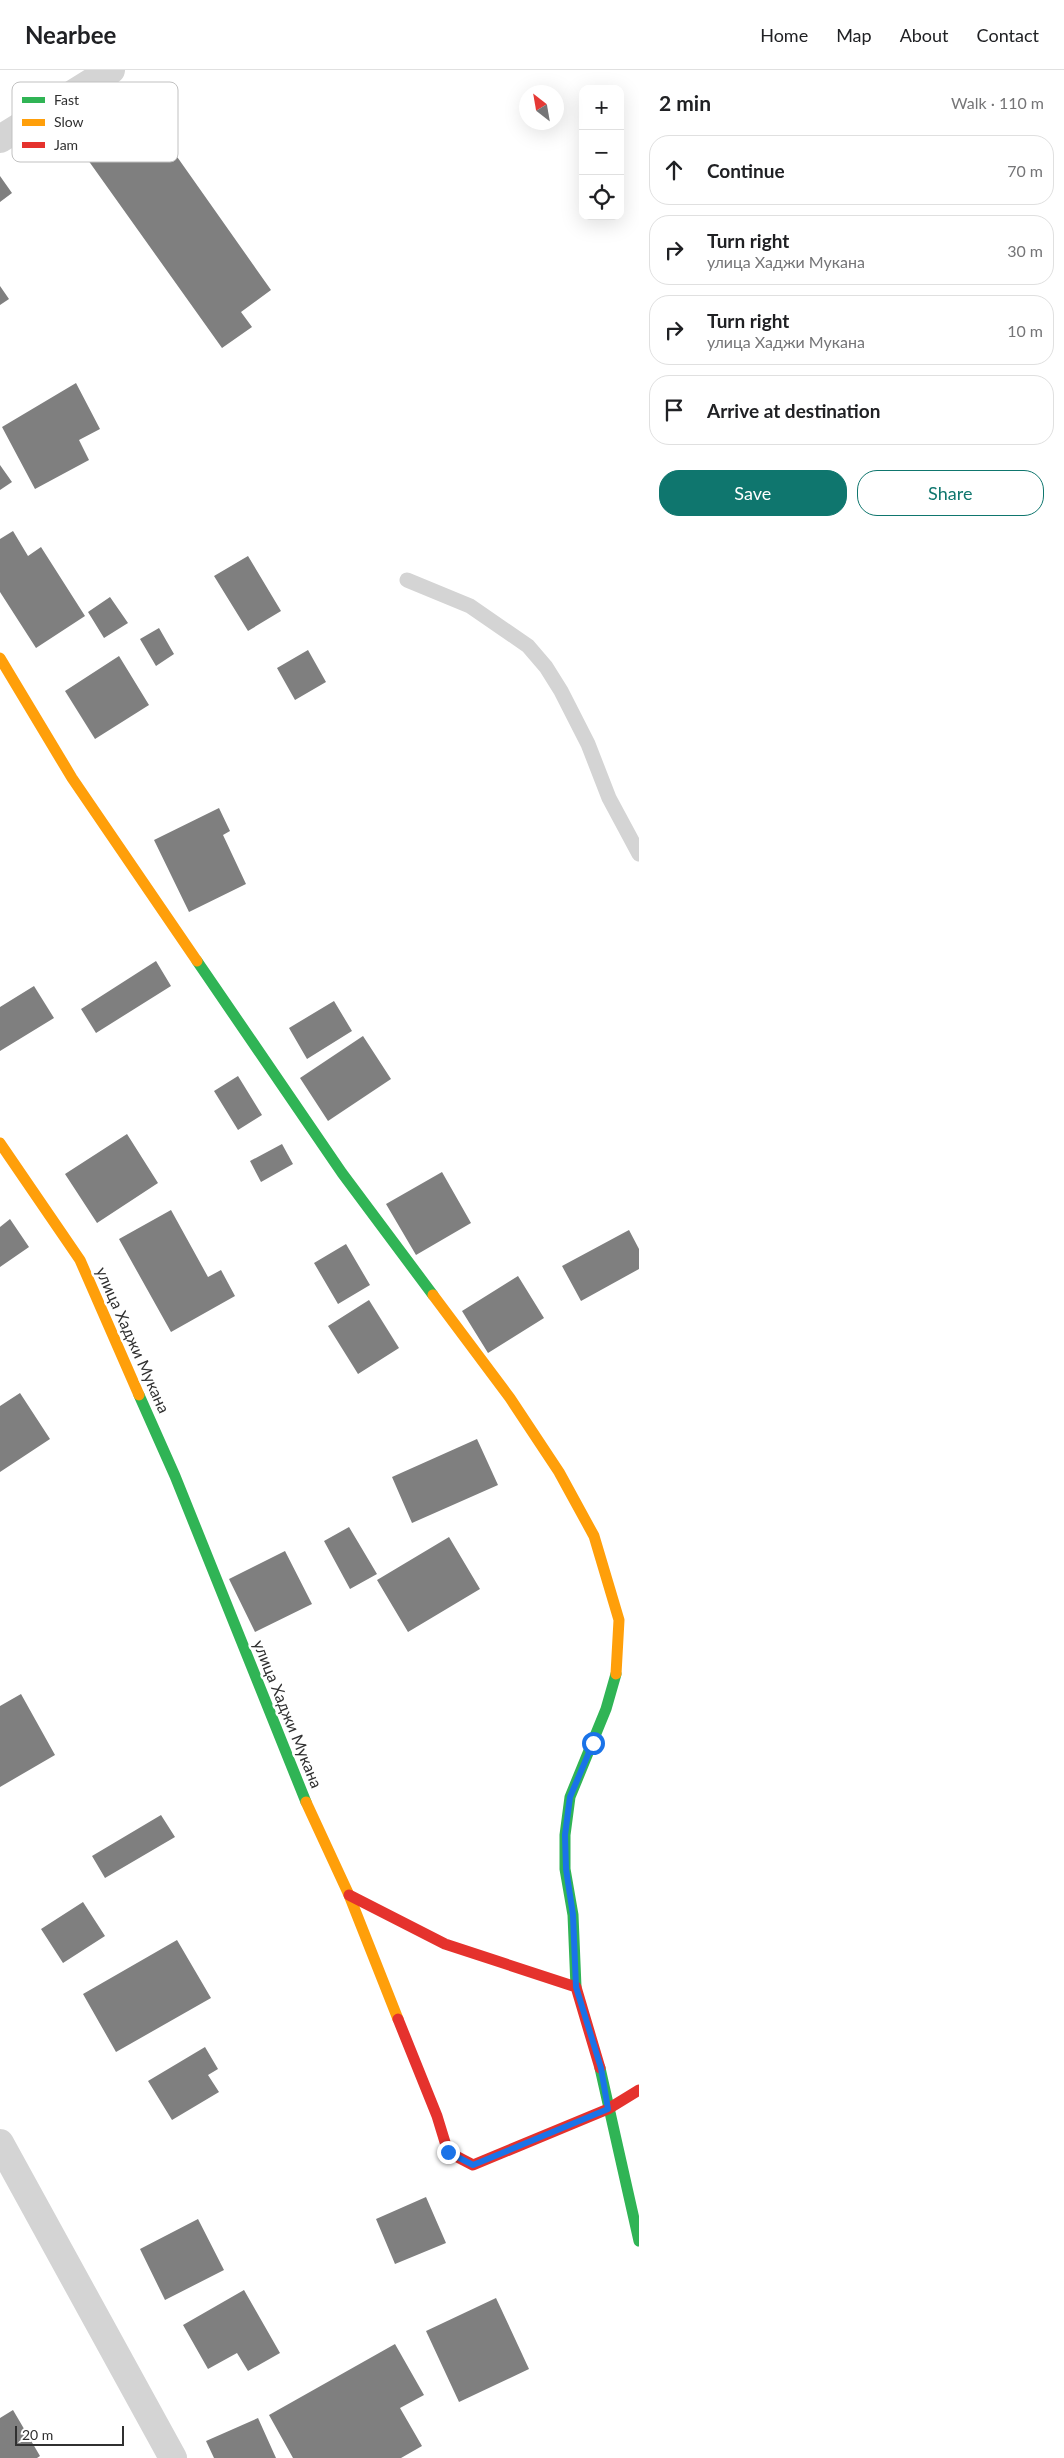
<!DOCTYPE html>
<meta charset="utf-8">
<style>
body{margin:0;font-family:Lato,sans-serif;background:#f2f2f2;color:#202124}
.controls{position:absolute;right:15px;top:15px;display:grid;overflow:hidden;border-radius:10px;box-shadow:0 5px 20px #0002}
.controls button{width:45px;height:45px;display:grid;place-items:center;padding:0;border:0;border-bottom:1px solid #e0e0e0;background:#fff;color:#202124;font:25px sans-serif}
.compass{position:absolute;left:519px;top:15px;width:45px;height:45px;border-radius:50%;background:#fff;box-shadow:0 5px 20px #0002;rotate:329deg}
.scale{position:absolute;left:15px;bottom:12px;width:109px;box-sizing:border-box;padding-left:5px;border:2px solid #303030;border-top:0;font-size:14px;line-height:18px;white-space:nowrap;color:#303030;-webkit-text-stroke:4px #fff;paint-order:stroke}
.stop{position:absolute;width:15px;height:15px;margin:-11px;border:4px solid #1a73e8;border-radius:50%;background:#fff}
.stop.end{background:#1a73e8;border-color:#fff;box-shadow:0 1px 5px #0008}
.list{margin:0;padding:0;list-style:none}
h2{display:flex;justify-content:space-between;align-items:center;height:65px;margin:0;padding:0 20px;font-size:21px}
h2 small{font-size:16px;font-weight:400;color:#757577}
.list li{display:grid;grid-template-columns:32px 1fr auto;gap:15px;align-items:center;box-sizing:border-box;height:70px;margin:0 10px 10px;padding:0 10px;border:1px solid #e0e0e0;border-radius:20px}
.list b{display:block;font-size:19px;white-space:nowrap}
.list p{margin:0;font-size:16px;white-space:nowrap;color:#757577}
.list em{font-size:16px;font-style:normal;color:#757577}
.actions{display:flex;gap:10px;padding:15px 20px}
.actions a{flex:1;padding:11px 0;border:1px solid #0f766e;border-radius:20px;text-align:center;font-size:18px;color:#0f766e}
.actions .main{background:#0f766e;color:#fff}
.icon{flex:none;width:28px;height:28px;fill:none;stroke:currentColor;stroke-width:2;stroke-linecap:round;stroke-linejoin:round}
.map{position:relative;flex:none;width:639px;height:2388px;overflow:hidden}
header{display:flex;align-items:center;gap:30px;box-sizing:border-box;height:70px;padding:0 25px;background:#fff;border-bottom:1px solid #e0e0e0}
header strong{font-size:24px}
nav{display:flex;gap:28px;margin-inline-start:auto;font-size:18px}
main{display:flex}
aside{flex:1;background:#fff}
.map>svg:first-child{display:block}
.building{fill:#7f7f7f}
.lines{fill:none;stroke-linecap:round;stroke-linejoin:round}
.lane{stroke:#d4d4d4;stroke-width:15}
.street{stroke:#d4d4d4;stroke-width:28}
.fast{stroke:#30b455;stroke-width:11}
.slow{stroke:#ff9f0a;stroke-width:11}
.jam{stroke:#e5322d;stroke-width:11}
.route{stroke:#1a73e8;stroke-width:6}
.labels{text-anchor:middle;stroke-width:5;stroke-linejoin:round;paint-order:stroke}
.street-label{font-size:16px;fill:#303030;stroke:#fff}
.key{fill:#fff;stroke:#c1c1c1;stroke-width:1}
.key-label{font-size:14px;fill:#303030}
</style>
<header>
<strong>Nearbee</strong>
<nav><a>Home</a><a>Map</a><a>About</a><a>Contact</a></nav>
</header>
<main>
<div class="map">
<svg width="639" height="2388" viewBox="0 0 639 2388">
<rect width="100%" height="100%" fill="#fff"/>
<path class="building" d="M149 47 271 220 241 242 252 257 222 278 88 90Z
M0 106 12 123 0 132Z
M0 216 9 229 0 235Z
M76 313 100 359 79 370 89 390 35 419 2 357Z
M0 395 12 412 0 420Z
M13 461 28 486 41 477 85 546 36 578 0 522V469Z
M248 486 281 541 248 561 214 506Z
M110 527 128 553 104 568 88 542Z
M159 558 174 584 156 596 140 569Z
M308 580 326 612 295 630 277 598Z
M119 586 149 635 95 669 65 621Z
M219 738 230 761 223 765 246 814 189 842 154 770Z
M156 891 171 916 96 963 81 939Z
M34 916 54 948 0 981V937Z
M334 931 352 961 307 989 289 958Z
M363 966 391 1009 328 1051 300 1008Z
M238 1006 262 1045 238 1060 214 1021Z
M127 1064 158 1113 97 1153 65 1104Z
M282 1074 293 1094 261 1112 250 1091Z
M442 1102 471 1153 416 1185 386 1134Z
M171 1140 208 1207 221 1200 235 1226 171 1262 119 1169Z
M10 1149 29 1177 0 1197V1157Z
M629 1160 639 1179V1199L581 1231 562 1196Z
M346 1174 370 1215 338 1234 314 1193Z
M518 1206 544 1248 488 1283 462 1241Z
M369 1230 399 1278 358 1304 328 1256Z
M20 1323 50 1369 0 1402V1336Z
M477 1369 498 1415 412 1453 392 1407Z
M349 1457 377 1504 350 1519 324 1471Z
M449 1467 480 1519 408 1562 377 1510Z
M285 1481 312 1534 255 1562 229 1509Z
M21 1624 55 1685 0 1717V1636Z
M161 1745 175 1767 105 1808 92 1786Z
M83 1832 105 1866 63 1893 41 1859Z
M177 1870 211 1928 116 1982 83 1924Z
M205 1977 218 1999 208 2005 219 2022 172 2050 148 2011Z
M426 2127 446 2173 395 2194 376 2149Z
M198 2149 224 2200 165 2230 140 2179Z
M244 2220 280 2283 248 2301 237 2283 208 2299 183 2255Z
M496 2228 529 2299 459 2332 426 2261Z
M395 2274 424 2325 400 2338 422 2376 401 2388H293L269 2345Z
M13 2340 40 2386 37 2388H0V2348Z
M258 2348 276 2388H214L206 2371Z"/>
<g class="lines">
<path class="lane" d="M407 510 470 536 528 576 546 597 561 621 588 674 609 728 639 784"/>
<path class="street" d="M0 69 111 0
M0 2073 173 2388"/>
<path class="fast" d="M197 891 342 1103 433 1225
M139 1325 175 1406 306 1732
M576 1917 573 1845 565 1799V1765L570 1727 606 1639 616 1604
M600 1998 639 2171"/>
<path class="slow" d="M0 588 72 708 197 891
M0 1073 80 1190 139 1325
M433 1225 510 1328 559 1402 594 1466 619 1550 616 1604
M306 1732 349 1825 398 1949"/>
<path class="jam" d="M349 1825 445 1874 576 1917 600 1998
M398 1949 437 2046 448 2082 473 2095 608 2039 639 2020"/>
</g>
<g class="lines">
<path class="route" d="M448 2082 473 2095 608 2039 601 1998 576 1917 573 1845 566 1799 565 1765 570 1727 593 1673"/>
</g>
<g class="labels">
<g class="street-label">
<text transform="translate(133 1270) rotate(66)" y="6">улица Хаджи Мукана</text>
<text transform="translate(288 1644) rotate(68)" y="6">улица Хаджи Мукана</text>
</g>
</g>
<rect x="12" y="12" width="166" height="80" rx="8" class="key"/>
<rect x="22" y="27" width="23" height="6" fill="#30b455"/>
<rect x="22" y="49" width="23" height="7" fill="#ff9f0a"/>
<rect x="22" y="72" width="23" height="6" fill="#e5322d"/>
<g class="key-label">
<text x="54" y="35">Fast</text>
<text x="54" y="57">Slow</text>
<text x="54" y="80">Jam</text>
</g>
</svg>
<div class="controls">
<button>+</button>
<button>−</button>
<button><svg class="icon" aria-label="locate" viewBox="0 0 24 24"><circle cx="12" cy="12" r="6"/><path d="M12 2v4M12 18v4M2 12h4M18 12h4"/></svg></button>
</div>
<svg class="compass" viewBox="-18 -18 36 36"><path d="M0-13l5 13h-10z" fill="#e53935"/><path d="M0 13l5-13h-10z" fill="#757577"/></svg>
<div class="scale">20 m</div>
<div class="stop" style="left:593px;top:1673px"></div>
<div class="stop end" style="left:448px;top:2082px"></div>
</div>
<aside>
<h2>2 min<small>Walk · 110 m</small></h2>
<ul class="list">
<li><svg class="icon" aria-label="ahead" viewBox="0 0 24 24"><path d="M12 20V5M6 11l6-6 6 6"/></svg><div><b>Continue</b></div><em>70 m</em></li>
<li><svg class="icon" aria-label="right" viewBox="0 0 24 24"><path d="M7 20v-9h11M14 6l5 5-5 5"/></svg><div><b>Turn right</b><p>улица Хаджи Мукана</p></div><em>30 m</em></li>
<li><svg class="icon" aria-label="right" viewBox="0 0 24 24"><path d="M7 20v-9h11M14 6l5 5-5 5"/></svg><div><b>Turn right</b><p>улица Хаджи Мукана</p></div><em>10 m</em></li>
<li><svg class="icon" aria-label="arrive" viewBox="0 0 24 24"><path d="M6 21V4h12l-3 4 3 4H6"/></svg><div><b>Arrive at destination</b></div></li>
</ul>
<div class="actions"><a class="main">Save</a><a>Share</a></div>
</aside>
</main>
